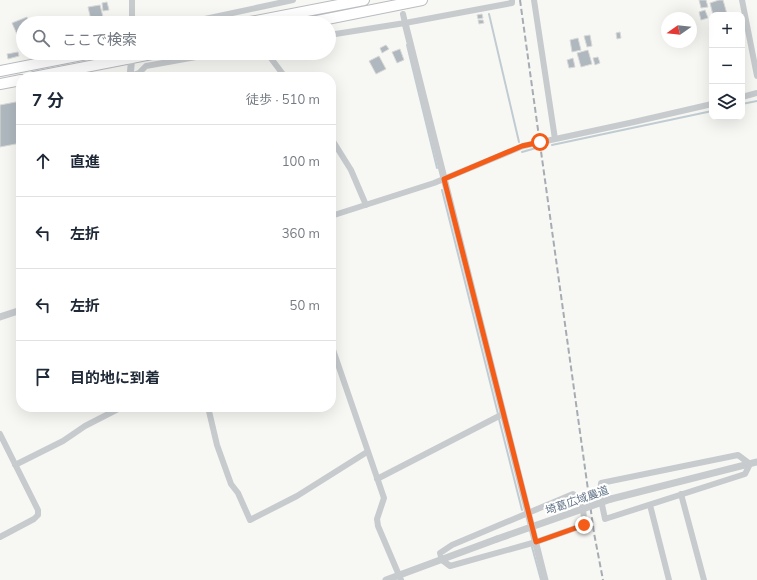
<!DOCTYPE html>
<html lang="ja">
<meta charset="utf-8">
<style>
body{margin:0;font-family:Mulish,"Noto Sans JP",sans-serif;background:#f6f6f7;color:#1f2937}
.controls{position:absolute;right:12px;top:12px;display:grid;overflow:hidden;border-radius:8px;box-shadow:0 4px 16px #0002}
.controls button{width:36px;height:36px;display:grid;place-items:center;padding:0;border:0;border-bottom:1px solid #e0e1e3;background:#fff;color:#1f2937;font:20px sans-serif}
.compass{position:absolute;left:661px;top:12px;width:36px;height:36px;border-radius:50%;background:#fff;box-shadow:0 4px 16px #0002;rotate:256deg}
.stop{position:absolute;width:12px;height:12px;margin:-9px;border:3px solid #f55c17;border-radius:50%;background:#fff}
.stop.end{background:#f55c17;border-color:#fff;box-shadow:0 1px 4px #0008}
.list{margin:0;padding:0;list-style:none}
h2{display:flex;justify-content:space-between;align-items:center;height:52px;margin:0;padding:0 16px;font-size:17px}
h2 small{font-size:13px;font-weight:400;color:#747a83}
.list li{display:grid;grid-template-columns:26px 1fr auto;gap:12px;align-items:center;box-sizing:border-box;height:72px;padding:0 16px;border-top:1px solid #e0e1e3}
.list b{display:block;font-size:15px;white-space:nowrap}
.list em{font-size:13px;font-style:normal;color:#747a83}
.icon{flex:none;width:22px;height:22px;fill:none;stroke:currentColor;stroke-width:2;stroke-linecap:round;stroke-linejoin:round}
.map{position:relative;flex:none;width:757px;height:580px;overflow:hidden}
.search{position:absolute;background:#fff;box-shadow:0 4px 16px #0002;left:16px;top:16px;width:320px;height:44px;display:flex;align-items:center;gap:10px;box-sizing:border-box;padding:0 14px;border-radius:22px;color:#747a83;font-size:15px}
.panel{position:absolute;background:#fff;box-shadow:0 4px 16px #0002;left:16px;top:72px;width:320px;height:340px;border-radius:16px}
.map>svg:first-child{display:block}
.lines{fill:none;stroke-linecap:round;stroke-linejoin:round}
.stream{stroke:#c1ccd2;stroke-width:2}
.building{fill:#b0b8bf;stroke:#d9d9d7}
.trunk-casing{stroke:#b9bcc0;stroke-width:12}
.minor{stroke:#c7cbce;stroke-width:6}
.tertiary{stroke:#c7cbce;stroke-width:7}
.trunk{stroke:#fff;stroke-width:10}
.rail{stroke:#a6acb3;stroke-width:2;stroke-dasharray:6 3;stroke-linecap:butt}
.tertiary-bridge{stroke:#c7cbce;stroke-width:7}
.route{stroke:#f55c17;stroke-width:5}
.labels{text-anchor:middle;stroke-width:4;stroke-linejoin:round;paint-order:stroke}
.street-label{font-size:11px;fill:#637588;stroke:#fff}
</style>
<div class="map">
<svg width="757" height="580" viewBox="0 0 757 580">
<rect width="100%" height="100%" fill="#f7f8f4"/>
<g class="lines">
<path class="stream" d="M489 14 519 142
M407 45 437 168
M742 104 757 101
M552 145 712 111
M522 152 536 148
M442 190 498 414
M499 419 522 510
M532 547 541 580"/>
</g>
<path class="building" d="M699 0H706L708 7 701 8Z
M719 0H723L727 14 713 15 710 3Z
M107 2 109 10 103 11 102 3Z
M100 5 103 17 91 20 88 7Z
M705 10 708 18 701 20 699 12Z
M482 14 483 18 478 19 477 15Z
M27 17 29 23H23V39L20 41 12 23Z
M102 19 103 23H93V21Z
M478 20H483L484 23 479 24Z
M620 32 621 38 617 39 616 33Z
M590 35 592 46 587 47 584 36Z
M578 38 581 50 572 52 570 40Z
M386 45 389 49 382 53 380 48Z
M400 49 404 60 397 63 392 52Z
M588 50 592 64 581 67 577 53Z
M18 52 19 56 8 59 7 54Z
M379 56 386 69 376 74 369 61Z
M598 57 600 63 595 65 593 58Z
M573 58 575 67 569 68 567 60Z
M21 101V143L0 147V105Z"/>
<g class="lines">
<defs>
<path id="trunk" d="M245 23 364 0
M307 23 422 0
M0 71 92 53
M34 77 157 53
M0 84 21 80"/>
</defs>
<use href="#trunk" class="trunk-casing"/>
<path class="minor" d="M132 0V23
M534 0 555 139
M742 0 757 76
M403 14 405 23
M186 23 293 0
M329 35 405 23 512 3V0
M267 53 285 77
M130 76 139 73 146 66 218 53
M742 97 757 93
M331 138 351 170 366 205
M331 216 434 183 523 146 634 122 712 104
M331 344 384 498 377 519 378 526 401 580
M208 407 217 445 231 484 238 493 250 520 297 496 367 452
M0 434 38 510V515L34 519 0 537
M738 455 750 464 745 474 605 519 600 495 601 483Z
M15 465 63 441 85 426 122 407
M377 479 503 414
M573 494C584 501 584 514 584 525L536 542 450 566 442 560 440 553 452 545Z
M681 494 704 580
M650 505 669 580"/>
<path class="tertiary" d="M405 23 545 580
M130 77 132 55
M0 317 21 310
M611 499 757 462
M386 580 497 539"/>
<use href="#trunk" class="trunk"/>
<path class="rail" d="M520 0 594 533 603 580"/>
<path class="tertiary-bridge" d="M497 539 611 499"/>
</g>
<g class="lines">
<path class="route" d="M540 142 522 146 444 179 536 542 584 525"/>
</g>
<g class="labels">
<g class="street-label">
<text transform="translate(577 500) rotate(-19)" y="4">埼葛広域農道</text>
</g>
</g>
</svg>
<div class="controls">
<button>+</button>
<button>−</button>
<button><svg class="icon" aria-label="layers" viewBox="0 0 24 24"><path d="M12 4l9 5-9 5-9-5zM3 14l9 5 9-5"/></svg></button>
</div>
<svg class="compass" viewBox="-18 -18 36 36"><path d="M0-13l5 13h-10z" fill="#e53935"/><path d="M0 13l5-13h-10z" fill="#747a83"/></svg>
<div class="stop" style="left:540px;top:142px"></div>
<div class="stop end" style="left:584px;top:525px"></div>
<div class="search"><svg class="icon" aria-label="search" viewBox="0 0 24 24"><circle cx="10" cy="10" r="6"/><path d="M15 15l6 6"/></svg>ここで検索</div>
<section class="panel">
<h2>7 分<small>徒歩 · 510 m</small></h2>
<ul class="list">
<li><svg class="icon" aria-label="ahead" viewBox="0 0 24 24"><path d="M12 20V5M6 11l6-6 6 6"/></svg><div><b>直進</b></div><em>100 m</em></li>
<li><svg class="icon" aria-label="left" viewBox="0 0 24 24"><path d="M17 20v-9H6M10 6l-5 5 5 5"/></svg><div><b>左折</b></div><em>360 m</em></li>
<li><svg class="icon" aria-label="left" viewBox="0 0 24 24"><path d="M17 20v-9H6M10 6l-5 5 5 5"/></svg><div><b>左折</b></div><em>50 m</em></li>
<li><svg class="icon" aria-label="arrive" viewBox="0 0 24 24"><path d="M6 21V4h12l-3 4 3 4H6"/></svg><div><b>目的地に到着</b></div></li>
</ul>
</section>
</div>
